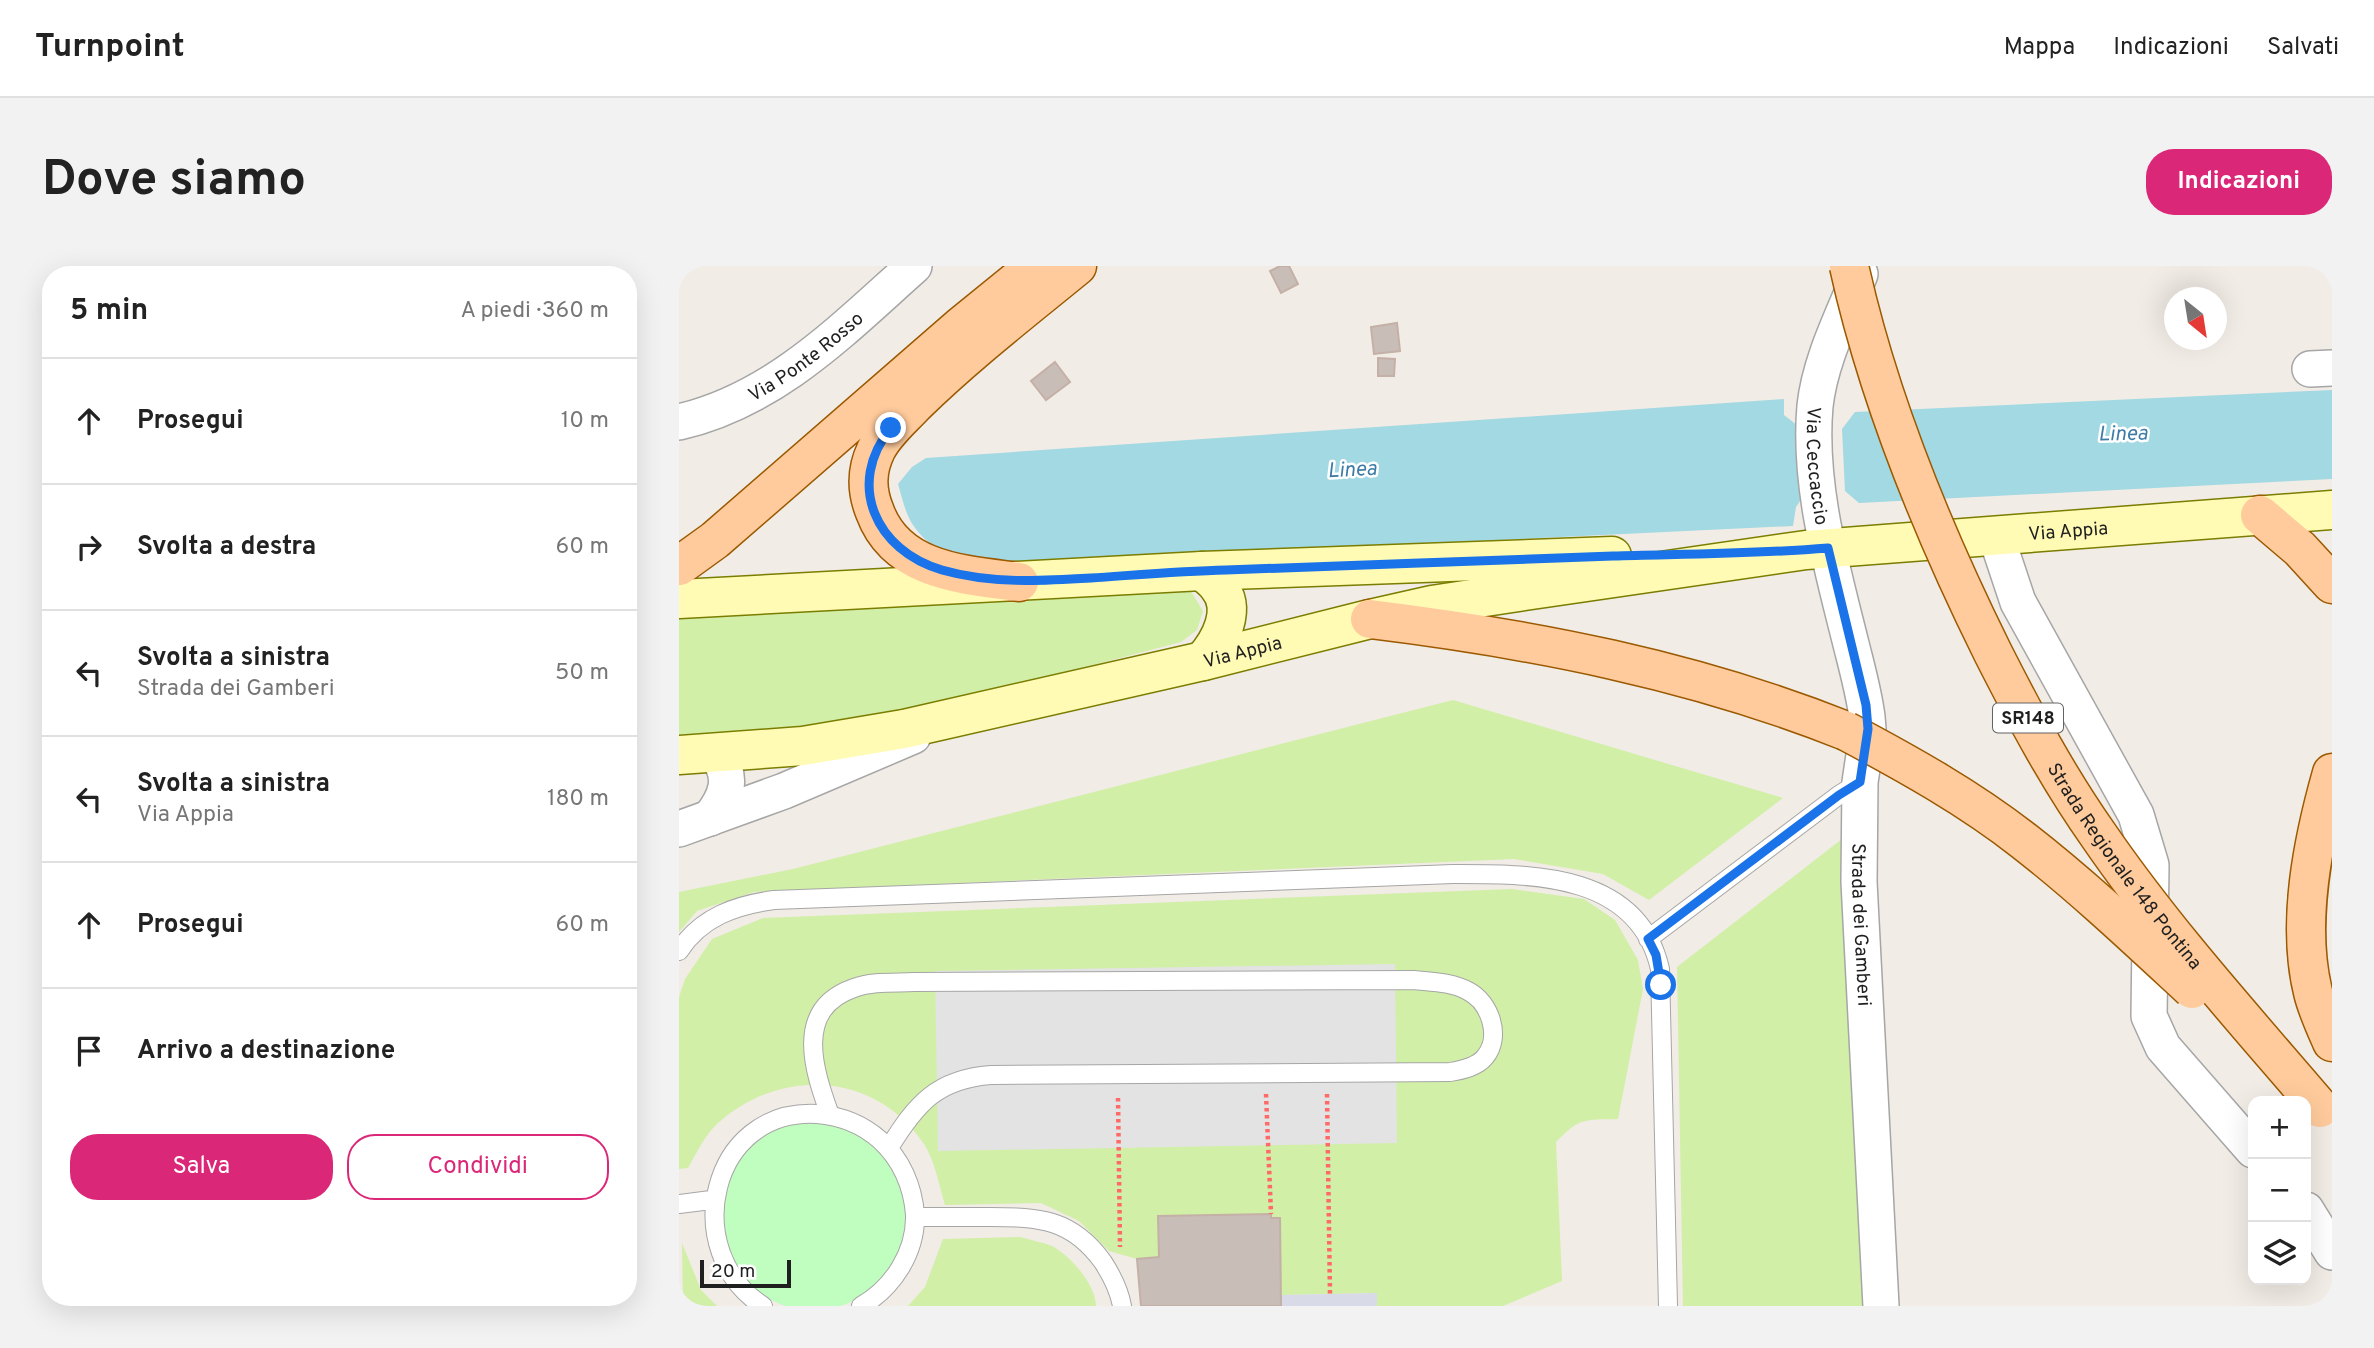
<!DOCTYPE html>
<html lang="it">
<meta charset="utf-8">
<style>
body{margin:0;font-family:Overpass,sans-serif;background:#f2f2f2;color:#222}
.controls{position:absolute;right:21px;bottom:21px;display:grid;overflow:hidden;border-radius:14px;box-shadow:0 7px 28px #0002}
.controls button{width:63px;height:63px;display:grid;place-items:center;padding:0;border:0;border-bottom:2px solid #e0e0e0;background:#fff;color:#222;font:35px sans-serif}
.compass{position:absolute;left:1485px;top:21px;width:63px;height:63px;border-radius:50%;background:#fff;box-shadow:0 7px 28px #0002;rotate:150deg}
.scale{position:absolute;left:21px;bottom:18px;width:91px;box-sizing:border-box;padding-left:7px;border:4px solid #1f1f1f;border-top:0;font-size:19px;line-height:24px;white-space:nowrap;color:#1f1f1f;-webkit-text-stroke:5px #fff;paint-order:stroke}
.stop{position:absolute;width:21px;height:21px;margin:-16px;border:5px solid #1a73e8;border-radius:50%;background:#fff}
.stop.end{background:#1a73e8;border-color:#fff;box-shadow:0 2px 7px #0008}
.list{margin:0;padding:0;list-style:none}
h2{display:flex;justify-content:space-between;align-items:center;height:91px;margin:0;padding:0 28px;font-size:30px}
h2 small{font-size:23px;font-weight:400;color:#767676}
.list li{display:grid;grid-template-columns:46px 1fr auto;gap:21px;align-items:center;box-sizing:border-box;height:126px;padding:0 28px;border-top:2px solid #e0e0e0}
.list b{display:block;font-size:26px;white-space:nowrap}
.list p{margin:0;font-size:23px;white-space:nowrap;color:#767676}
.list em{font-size:23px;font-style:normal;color:#767676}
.actions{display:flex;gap:14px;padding:21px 28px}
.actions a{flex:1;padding:16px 0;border:2px solid #db2777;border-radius:28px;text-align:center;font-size:24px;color:#db2777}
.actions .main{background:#db2777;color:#fff}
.icon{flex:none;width:38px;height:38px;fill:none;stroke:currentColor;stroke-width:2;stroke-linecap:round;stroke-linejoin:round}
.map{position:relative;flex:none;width:1653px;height:1040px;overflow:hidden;border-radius:28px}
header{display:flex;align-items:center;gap:42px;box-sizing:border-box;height:98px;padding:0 35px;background:#fff;border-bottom:2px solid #e0e0e0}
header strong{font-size:33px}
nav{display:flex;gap:38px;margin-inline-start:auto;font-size:24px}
.intro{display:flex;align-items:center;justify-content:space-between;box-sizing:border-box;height:168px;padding:0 42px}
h1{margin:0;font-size:49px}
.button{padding:18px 32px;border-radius:28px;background:#db2777;color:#fff;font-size:24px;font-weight:700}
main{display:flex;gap:42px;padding:0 42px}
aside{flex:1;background:#fff;border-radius:28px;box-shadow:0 7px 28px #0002}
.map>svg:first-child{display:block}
.grass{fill:#d1efa7}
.park{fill:#c0febf}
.parking{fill:#e3e3e3}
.plaza{fill:#d9dae7}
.water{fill:#a2d9e2}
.building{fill:#c9bdb8;stroke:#c4b0a6;stroke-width:2}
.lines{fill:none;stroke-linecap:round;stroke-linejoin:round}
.lane-casing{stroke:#a6a6a6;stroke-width:20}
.street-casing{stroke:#a6a6a6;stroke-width:38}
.secondary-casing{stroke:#7b7d00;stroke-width:41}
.primary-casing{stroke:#9b5900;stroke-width:41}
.path{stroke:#ff6968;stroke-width:4.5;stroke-dasharray:3.5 3.5;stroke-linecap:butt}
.lane{stroke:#fff;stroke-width:18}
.street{stroke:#fff;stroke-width:35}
.secondary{stroke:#fffbb5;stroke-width:38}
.primary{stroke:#ffcb9c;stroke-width:38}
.primary-bridge-casing{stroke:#9b5900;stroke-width:41;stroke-linecap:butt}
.primary-bridge{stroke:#ffcb9c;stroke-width:38}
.route{stroke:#1a73e8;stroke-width:9}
.labels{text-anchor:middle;stroke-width:5;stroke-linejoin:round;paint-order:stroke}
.shield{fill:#fff;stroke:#626262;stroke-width:2}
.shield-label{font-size:18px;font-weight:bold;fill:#1f1f1f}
.street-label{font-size:19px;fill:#1f1f1f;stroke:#fff}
.water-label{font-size:21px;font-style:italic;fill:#3e7ca7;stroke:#fff}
</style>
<header>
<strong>Turnpoint</strong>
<nav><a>Mappa</a><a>Indicazioni</a><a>Salvati</a></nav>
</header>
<div class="intro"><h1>Dove siamo</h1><a class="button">Indicazioni</a></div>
<main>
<aside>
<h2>5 min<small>A piedi · 360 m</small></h2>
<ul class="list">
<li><svg class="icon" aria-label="ahead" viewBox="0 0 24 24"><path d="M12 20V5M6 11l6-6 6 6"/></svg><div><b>Prosegui</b></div><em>10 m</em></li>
<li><svg class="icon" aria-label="right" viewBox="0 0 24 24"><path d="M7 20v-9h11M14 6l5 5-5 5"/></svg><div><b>Svolta a destra</b></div><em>60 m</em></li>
<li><svg class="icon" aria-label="left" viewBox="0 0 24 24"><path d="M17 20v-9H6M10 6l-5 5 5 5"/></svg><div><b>Svolta a sinistra</b><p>Strada dei Gamberi</p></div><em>50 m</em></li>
<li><svg class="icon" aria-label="left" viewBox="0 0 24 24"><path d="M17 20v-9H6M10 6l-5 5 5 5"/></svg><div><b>Svolta a sinistra</b><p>Via Appia</p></div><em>180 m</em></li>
<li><svg class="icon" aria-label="ahead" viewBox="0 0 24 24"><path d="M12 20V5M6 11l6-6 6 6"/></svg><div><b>Prosegui</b></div><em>60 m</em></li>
<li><svg class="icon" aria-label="arrive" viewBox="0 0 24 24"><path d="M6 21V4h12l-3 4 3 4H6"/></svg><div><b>Arrivo a destinazione</b></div></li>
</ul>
<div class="actions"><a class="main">Salva</a><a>Condividi</a></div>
</aside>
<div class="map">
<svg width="1653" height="1040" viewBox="0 0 1653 1040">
<rect width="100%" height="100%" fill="#f1ece5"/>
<path class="grass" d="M508 319 524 345 518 364 502 376 285 433 54 473 0 472V346Z
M774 434 1104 532 970 634 924 608 835 593 75 626 18 645 0 666V626L114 603Z
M1163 573 1186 1040H1004L998 701Z
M833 623 905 633 936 654 959 694 964 723 939 853C905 854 901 851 877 876L883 1015 824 1040H698V1027L602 1029 601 952H592V948L479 950 480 991 458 993 430 985 400 955 362 937 266 939C260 919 256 895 245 878 196 805 102 801 39 857 26 869 18 886 9 902L0 903V731L6 713 33 673 84 652Z
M341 971C351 974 363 976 373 980 391 989 417 1019 417 1040H229L246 1021 264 973Z
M3 977 22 1024 38 1040H4Z"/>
<path class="park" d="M40 950a94 94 0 1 1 188 0a94 94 0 1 1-188 0Z"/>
<path class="parking" d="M716 698 718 877 259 885 256 705Z"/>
<path class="plaza" d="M698 1027V1040H602V1029Z"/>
<path class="water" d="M1653 124V213L1180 237 1166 225 1163 163 1176 146Z
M1105 133V149L1123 163 1128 225 1117 241 1114 260 354 296C311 296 259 298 234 259 226 247 223 231 219 218L233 201 247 192Z"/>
<path class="building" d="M601 0H610L619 18 602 27 591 5Z
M718 57 721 85 695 88 692 61Z
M699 92 716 93 715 110H699Z
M376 96 391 116 367 134 352 115Z
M592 948V952H601L602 1040H462L458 993 480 991 479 950Z"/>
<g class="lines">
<defs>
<path id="lane" d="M969 673 1160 529 1181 516
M0 685C22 651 57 639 95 634L774 608C852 608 959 606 981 703L989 1040
M151 849C135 805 114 743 175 722 194 715 216 717 235 716L735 714C753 716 773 716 789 725 811 736 823 771 806 791 798 801 783 804 771 806L312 809C258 813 237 838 210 882
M0 938 32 934
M236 951C261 951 286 951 311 951 361 951 393 953 424 996 433 1010 440 1023 443 1040
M84 1040C0 986 30 842 138 848 162 850 183 858 201 874 222 893 234 920 236 949 237 986 214 1022 182 1040"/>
<g id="street">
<path id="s1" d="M1181 8C1164 50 1141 94 1136 140 1129 219 1153 302 1172 378 1178 402 1185 427 1188 451L1189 463 1181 516 1180 616 1202 1040"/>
<path d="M1631 103 1653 102"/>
<path id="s2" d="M0 156C96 134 164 63 235 0"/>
<path d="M1317 270 1339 336 1457 549 1472 599 1470 750 1484 781 1574 884"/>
<path d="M31 552C48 530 55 511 37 488"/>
<path d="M0 563 105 525 234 470"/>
<path d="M1627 944 1653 986"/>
</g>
<g id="secondary">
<path d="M523 305C528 309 535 314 539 320 559 343 541 376 524 395"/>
<path d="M0 333 523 305 933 290"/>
<path id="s3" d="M0 489 124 480 225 463 524 395 691 353 753 339 845 325 1127 284 1653 244"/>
</g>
<path id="primary" d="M1581 249 1621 283 1653 318
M0 300 36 274 281 61 356 0
M340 316C286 309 218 306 196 246 187 224 187 205 197 184 206 166 222 153 235 139 286 89 343 45 398 0
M691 353C854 373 1014 404 1167 465
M1653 507C1634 574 1617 657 1634 726 1638 743 1646 760 1653 776"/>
</defs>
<use href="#lane" class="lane-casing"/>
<use href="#street" class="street-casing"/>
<use href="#secondary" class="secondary-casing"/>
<use href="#primary" class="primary-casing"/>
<path class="path" d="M587 828 592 948
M648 828 651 1028
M439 832 441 981"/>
<use href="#lane" class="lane"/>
<use href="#street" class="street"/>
<use href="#secondary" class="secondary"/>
<use href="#primary" class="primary"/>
<defs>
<g id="primary-bridge">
<path id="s4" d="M1170 0C1199 132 1254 266 1314 387 1346 450 1379 512 1420 570 1486 666 1565 753 1641 842"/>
<path d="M1167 465C1229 498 1290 532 1345 575 1404 621 1459 673 1513 723"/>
</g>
</defs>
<use href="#primary-bridge" class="primary-bridge-casing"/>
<use href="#primary-bridge" class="primary-bridge"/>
</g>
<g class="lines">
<path class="route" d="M212 162C166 218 197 285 263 304 312 318 362 315 412 312 457 309 502 305 547 304 676 299 805 295 934 290 1005 288 1078 288 1149 282L1187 439 1189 463 1181 516 1160 529 969 673 977 689 982 719"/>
</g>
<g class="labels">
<rect class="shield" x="1314" y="437.5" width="70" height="29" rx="5"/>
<g class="shield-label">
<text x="1349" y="458">SR148</text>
</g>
<g class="street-label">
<text dy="7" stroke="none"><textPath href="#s2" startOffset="144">Via Ponte Rosso</textPath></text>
<text dy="7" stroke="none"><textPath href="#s1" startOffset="200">Via Ceccaccio</textPath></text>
<text dy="7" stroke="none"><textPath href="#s3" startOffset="1410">Via Appia</textPath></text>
<text dy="7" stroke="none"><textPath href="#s3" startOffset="574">Via Appia</textPath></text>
<text dy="7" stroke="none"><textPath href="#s4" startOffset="665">Strada Regionale 148 Pontina</textPath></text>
<text dy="7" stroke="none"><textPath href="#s1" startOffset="665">Strada dei Gamberi</textPath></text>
</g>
<g class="water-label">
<text transform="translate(1444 167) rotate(-1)" y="7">Linea</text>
<text transform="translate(673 203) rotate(-3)" y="7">Linea</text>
</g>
</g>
</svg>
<div class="controls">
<button>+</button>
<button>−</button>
<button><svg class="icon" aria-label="layers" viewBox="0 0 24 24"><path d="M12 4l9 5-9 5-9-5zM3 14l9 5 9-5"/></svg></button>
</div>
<svg class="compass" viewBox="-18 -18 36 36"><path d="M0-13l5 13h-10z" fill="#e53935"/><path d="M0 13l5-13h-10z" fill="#767676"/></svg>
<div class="scale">20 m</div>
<div class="stop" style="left:982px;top:719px"></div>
<div class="stop end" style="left:212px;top:162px"></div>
</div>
</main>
